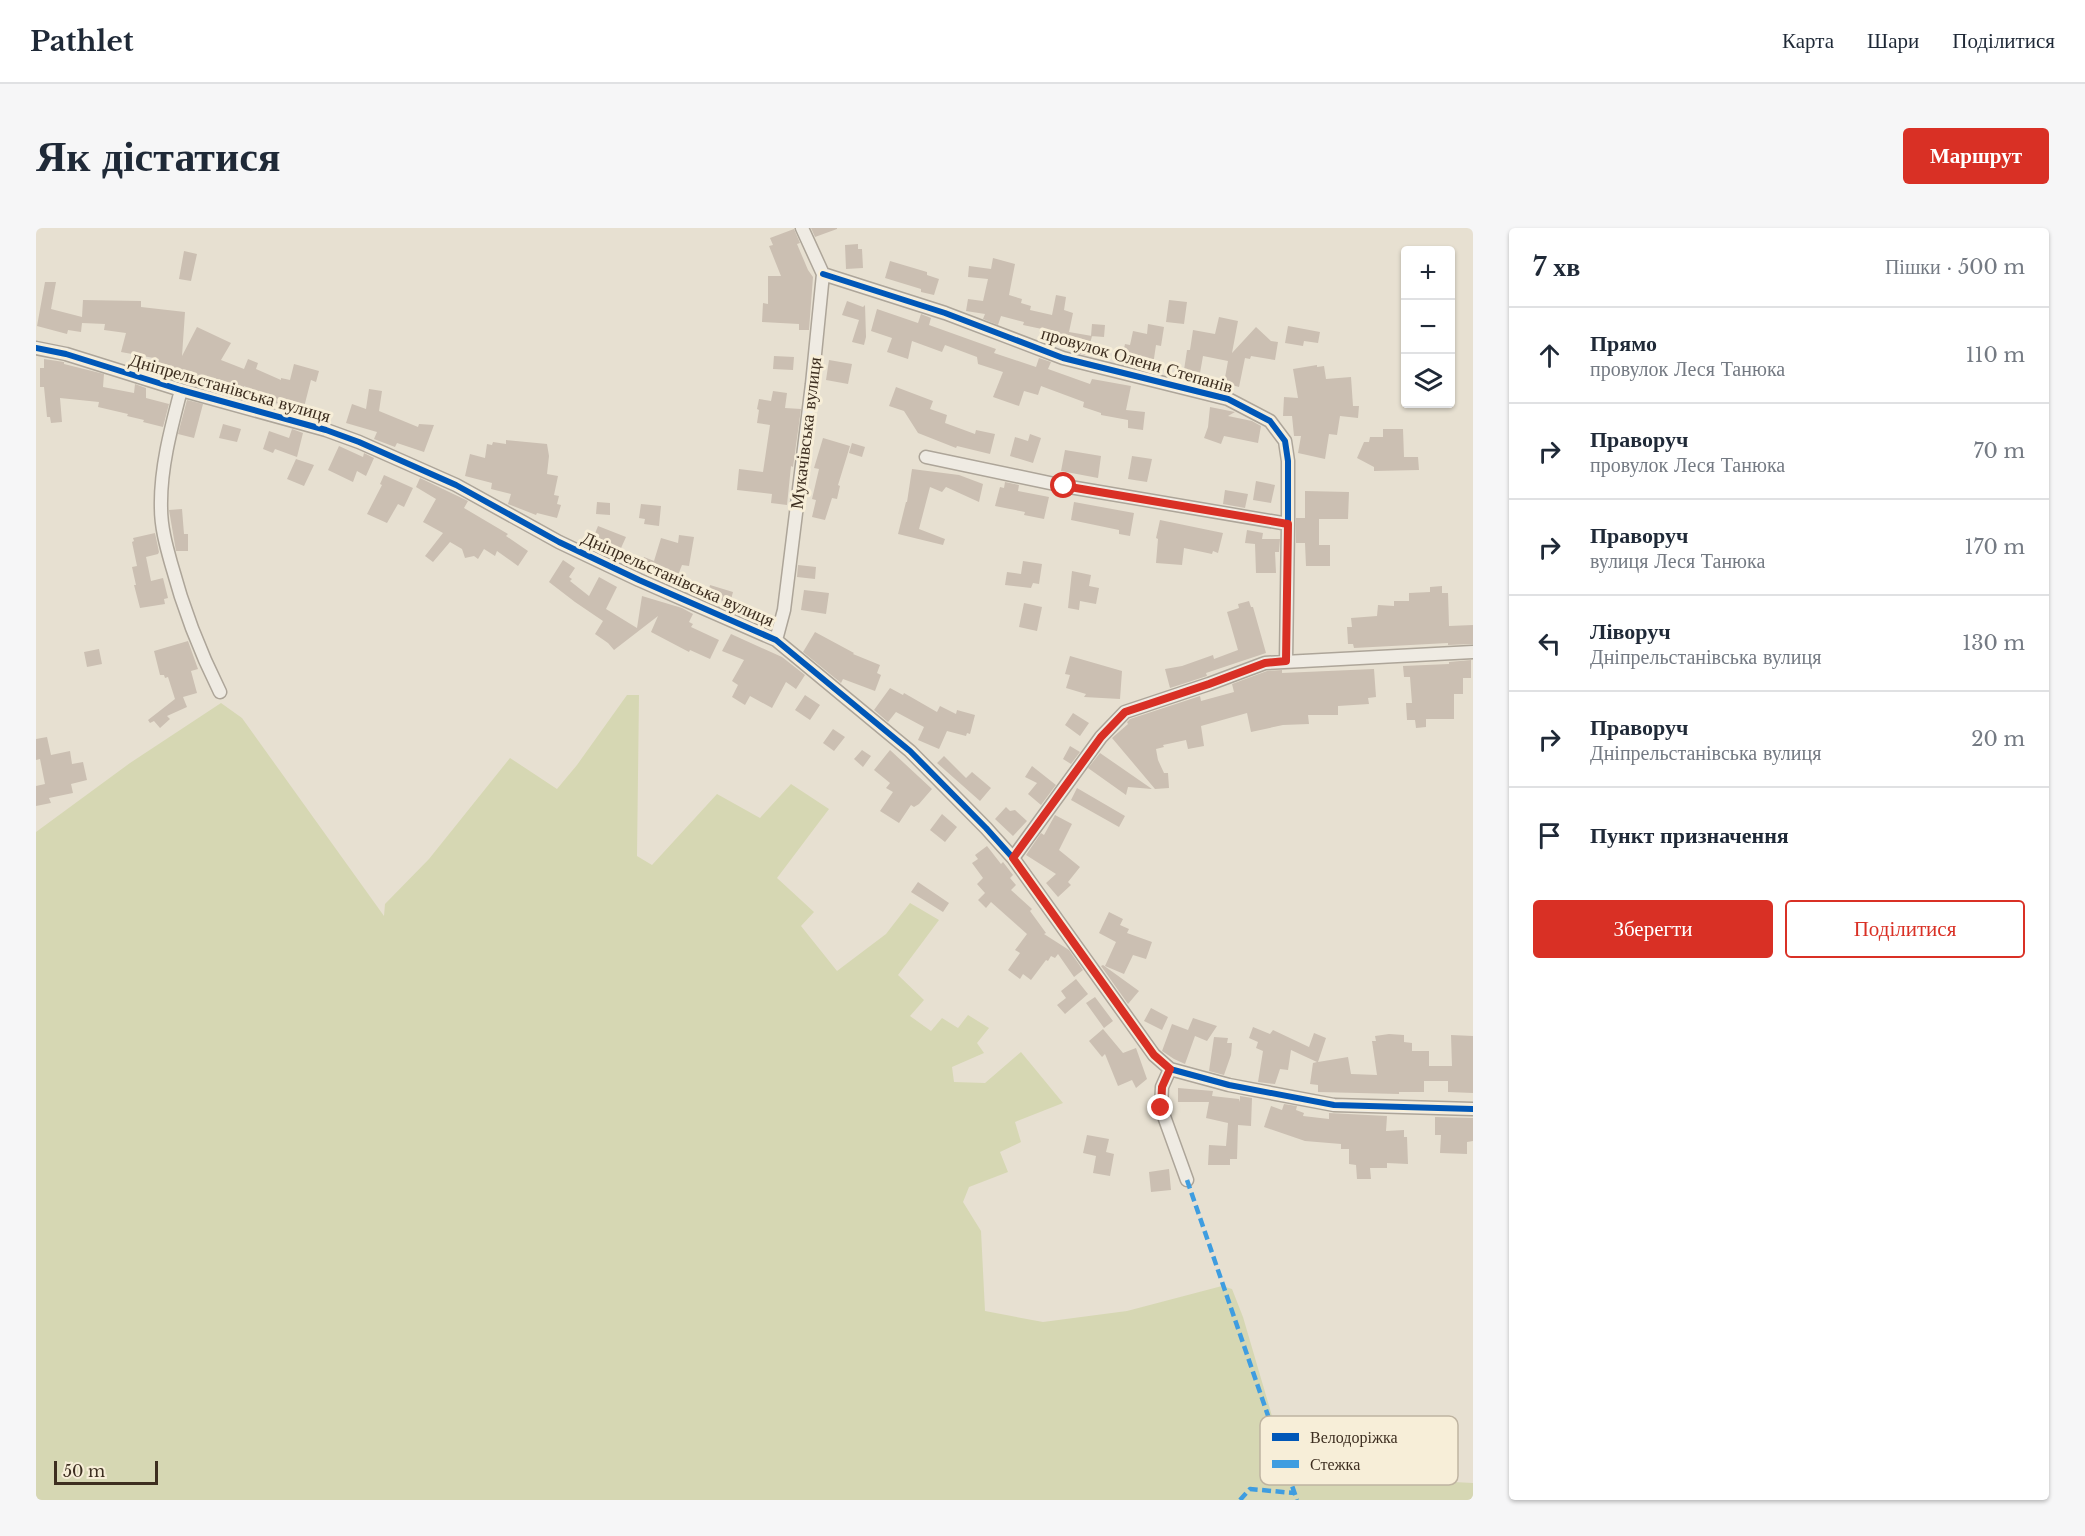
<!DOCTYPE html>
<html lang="uk">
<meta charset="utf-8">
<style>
body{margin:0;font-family:"Libre Baskerville",serif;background:#f6f6f7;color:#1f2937}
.controls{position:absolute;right:18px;top:18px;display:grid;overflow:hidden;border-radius:6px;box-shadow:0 2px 4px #0004}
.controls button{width:54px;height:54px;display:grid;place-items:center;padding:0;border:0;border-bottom:2px solid #e0e1e3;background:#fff;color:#1f2937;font:30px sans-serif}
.scale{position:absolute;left:18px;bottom:15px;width:104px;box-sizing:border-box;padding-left:6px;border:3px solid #3d2e20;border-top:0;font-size:16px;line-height:21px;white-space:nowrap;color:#3d2e20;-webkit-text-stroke:4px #f7eed8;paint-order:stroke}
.stop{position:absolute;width:18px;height:18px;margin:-14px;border:4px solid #d93025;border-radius:50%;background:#fff}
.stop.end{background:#d93025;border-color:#fff;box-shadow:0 2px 6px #0008}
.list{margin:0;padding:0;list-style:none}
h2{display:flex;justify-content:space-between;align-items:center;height:78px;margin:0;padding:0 24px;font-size:26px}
h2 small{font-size:20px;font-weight:400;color:#747a83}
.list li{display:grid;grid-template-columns:39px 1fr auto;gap:18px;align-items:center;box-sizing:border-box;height:96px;padding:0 24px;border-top:2px solid #e0e1e3}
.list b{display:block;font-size:22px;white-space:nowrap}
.list p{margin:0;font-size:20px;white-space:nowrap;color:#747a83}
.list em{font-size:20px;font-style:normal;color:#747a83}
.actions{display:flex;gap:12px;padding:18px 24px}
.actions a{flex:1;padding:14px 0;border:2px solid #d93025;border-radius:6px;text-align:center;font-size:21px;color:#d93025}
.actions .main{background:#d93025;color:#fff}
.icon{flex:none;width:33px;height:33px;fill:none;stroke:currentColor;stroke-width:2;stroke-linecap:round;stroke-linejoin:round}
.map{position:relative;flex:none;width:1437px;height:1272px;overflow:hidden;border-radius:6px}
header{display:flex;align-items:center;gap:36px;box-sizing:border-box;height:84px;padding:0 30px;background:#fff;border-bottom:2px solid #e0e1e3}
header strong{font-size:28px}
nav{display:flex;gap:33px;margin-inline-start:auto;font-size:21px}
.intro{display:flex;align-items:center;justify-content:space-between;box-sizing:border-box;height:144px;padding:0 36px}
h1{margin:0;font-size:42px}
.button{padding:15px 27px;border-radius:6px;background:#d93025;color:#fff;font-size:21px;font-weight:700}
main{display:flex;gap:36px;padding:0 36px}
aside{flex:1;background:#fff;border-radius:6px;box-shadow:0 2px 4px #0004}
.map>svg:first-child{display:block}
.green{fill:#d6d7b3}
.building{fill:#cbbfb2}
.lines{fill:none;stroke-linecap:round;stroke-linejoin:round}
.street-casing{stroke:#ada599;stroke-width:15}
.street{stroke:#efebe3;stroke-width:12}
.quiet{stroke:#3f9de0;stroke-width:4.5;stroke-dasharray:9 4.5;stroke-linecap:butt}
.cycleway-casing{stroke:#f7eed8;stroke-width:10}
.cycleway{stroke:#0057b8;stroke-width:6}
.route{stroke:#d93025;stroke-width:8}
.labels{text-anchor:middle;stroke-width:6;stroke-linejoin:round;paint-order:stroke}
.street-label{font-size:18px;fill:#3d2e20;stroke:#f7eed8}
.key{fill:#f7eed8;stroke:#bfb4a1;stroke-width:1.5}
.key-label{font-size:16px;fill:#3d2e20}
</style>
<header>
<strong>Pathlet</strong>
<nav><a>Карта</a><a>Шари</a><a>Поділитися</a></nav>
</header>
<div class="intro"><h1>Як дістатися</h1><a class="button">Маршрут</a></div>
<main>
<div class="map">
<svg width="1437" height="1272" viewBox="0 0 1437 1272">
<rect width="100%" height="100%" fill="#e7e0d1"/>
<path class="green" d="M591 467H603L601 628 616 637 681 566 724 590 755 556 793 581 741 650 778 684 765 698 801 743 850 706 874 675 903 692 862 747 888 772 874 788 895 803 906 790 922 800 932 787 953 800 941 815 948 825 916 839 918 854 949 855 985 824 1027 875 979 894 985 914 964 924 972 944 933 959 927 974 945 1003 949 1083 1007 1094 1091 1083 1186 1058 1196 1061 1207 1089 1253 1246 1259 1256 1378 1252 1437 1255V1272H0V604L94 535 185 475 206 490 348 688 349 676 393 631 474 530 521 561 541 537Z"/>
<path class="building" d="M775 0H801V1L779 9Z
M758 1 764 15 761 16 772 42 777 49 773 102H763V96L726 94 727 75 732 76V48H745L733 18 737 17 734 10Z
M822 16V21H826L827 40 810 41 809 17Z
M148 23 161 26 155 53 143 51Z
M957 30 979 36 973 67 986 71 985 75 995 78 994 82 1016 87 1020 67 1030 69 1028 82 1037 85 1033 104 1056 108 1051 127 1040 125 1041 121 1017 116 1020 104 987 97 988 94 965 88 962 97 947 91 949 86 930 83 932 71 947 73 952 51 932 49 933 38 955 41Z
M854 33 891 44V47L903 51 898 67 885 64V61L849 50Z
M9 54H20L15 81 46 89 47 72 105 73V79L149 84 146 128 161 99 195 115 185 132 208 141 212 131 222 135 220 141 245 152V150L254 152 258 136 283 143 280 154 275 152 267 183 239 175 238 179 228 176 230 168 208 158 207 161 183 151 180 161 121 138 123 131 85 124 90 105 68 102 69 96 46 95 45 104 32 102 31 106 1 98Z
M1133 72 1151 74 1148 96 1130 94Z
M811 73 827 79 829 77 830 109 828 117 816 114 823 92 806 87Z
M841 81 882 95 885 86 895 90 893 97 960 121 958 125 1000 139 1003 130 1015 134 1012 141 1054 156 1056 151 1095 158 1090 182 1109 184 1107 202 1092 200V192L1065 187V185L1047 179 1048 174 1005 158 1002 167 988 163 983 178 957 169 967 144 942 136 941 129 909 117 906 124 876 113 872 131 851 124 856 110 835 103Z
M1183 89 1202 93 1196 125 1220 99 1235 113 1242 114 1239 132 1215 128 1214 131 1209 130 1203 159 1188 155 1192 133 1167 128 1164 145 1148 142 1151 122H1154L1157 102 1179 106Z
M1056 96 1069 97 1068 109 1055 108Z
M1112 96 1128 99 1125 118 1120 117 1116 144 1103 140V137L1085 134 1089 116 1094 117 1097 103 1111 106Z
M1252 98 1284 104 1282 115 1268 113 1267 118 1249 115Z
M738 128 758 129 757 142 737 141Z
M8 131 28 134V136L68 146 67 159 98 165 99 156 110 160V170L133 176 127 199 107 194 108 192 91 188 92 186 62 179 63 174 24 170 26 194 15 195 14 189H11L8 159H4V140H8Z
M793 132 816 136 812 156 790 152Z
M1281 137V139L1288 138 1290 151 1315 149 1317 178H1323L1322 190 1304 188 1301 207 1293 206 1289 231 1262 225 1265 208H1258L1256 188H1247L1248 169 1262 170 1257 141Z
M860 159 897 173 894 181 911 187 909 195 939 206 940 202 959 206 954 226 921 218 920 220 882 205 868 183 853 178Z
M333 161 346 163 343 183 382 199 383 196 398 197 388 224 361 215 359 219 338 211 341 204 310 195 316 176 330 181Z
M737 163 751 165 749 180 765 181 757 239 755 238 751 277 735 275 736 266 701 262 703 241 727 244 734 197 721 195 723 182 721 181 723 171 735 173Z
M151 172 167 176 158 210 142 206Z
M1174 179 1199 184 1192 188 1216 193 1225 198 1222 215 1188 208 1185 216 1168 210 1172 199Z
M187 196 205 201 201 214 183 210Z
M256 201 267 205 261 229 239 221 237 225 227 221 233 203 253 210Z
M1347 201H1367L1368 229H1382L1383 242 1338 243V239L1321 230 1328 214H1333L1334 209H1347Z
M994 206 1005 210 997 235 974 228 979 209 992 213Z
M787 210 814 218 802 257 804 258 801 271 796 270 789 292 776 289 780 272 776 271 783 241 778 240Z
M470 212 511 216 513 228 511 246 522 248 518 267 523 268 521 276 525 277 521 290 501 285 500 287 472 276 475 266 455 261 456 255 429 248 434 226 449 230 451 216 456 217 457 214 470 216Z
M816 215 829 219 826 229 813 225Z
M303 218 327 229 328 225 338 230 330 248 321 243 317 254 292 242Z
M1029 222 1065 228 1062 250 1025 243Z
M1096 228 1116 231 1111 254 1092 251Z
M260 231 278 237 268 258 251 251Z
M876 241 923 247 947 256 943 274 910 259 906 264 894 259 883 301 909 311 907 317 862 306 870 274H871Z
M348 247 377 260 368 279 362 276 351 295 331 286 346 257 344 256Z
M384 250 432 273 428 280 472 306 470 308 492 323 482 338 461 323 459 328 448 321 442 331 438 328 429 330 426 321 414 314 397 334 389 328 407 305 387 294 400 271 380 259Z
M1220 253 1239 257 1235 275 1217 272Z
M969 254 983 257 982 263 1013 269 1008 291 988 287 989 284 959 278 964 259 968 260Z
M1189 262 1212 266 1209 280 1187 276Z
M1269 263 1313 264 1312 291H1283V317H1294V338H1270L1269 315H1260V290H1269Z
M561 274 574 275V287L560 286Z
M1038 274 1098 285 1094 308 1083 306V302L1035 292Z
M605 276 625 278 623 298 608 296 609 291 603 290Z
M146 281 148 306H152V323H140L133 282Z
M1124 292 1187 305 1182 325 1177 323 1176 326 1148 320 1146 337 1120 335 1122 311 1120 310Z
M562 298 590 309 581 329 554 318Z
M1211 302 1227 305 1226 311H1244L1243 324H1239L1240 345H1220L1219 316 1209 315Z
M119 305 123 324 122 326 110 329 115 353 127 350 132 370 128 371 129 376 104 380 98 357H100L96 339 101 338 96 314 98 313 97 310Z
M643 307 658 309 653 338 646 337 639 355 603 341 608 329 618 333 625 310 642 315Z
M527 332 539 340 533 349 536 351 534 353 553 368 563 349 581 359 570 381 601 400 606 368 646 380 657 386 653 394 657 396 655 399 683 412 674 431 654 422 653 424 615 404 622 388 578 422 572 415 559 406 567 393 539 374 513 354Z
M987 333 1006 336 1003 356 997 355 995 360 969 357 971 344 985 346Z
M762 337 780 339 779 351 761 349Z
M1036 343 1055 347 1053 358 1063 360 1060 376 1044 373 1043 382 1032 380Z
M674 357 697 364 694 375 671 368Z
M1406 358V365H1412L1413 398 1437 397V416L1412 417V415L1318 420 1317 416H1312L1311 399H1316L1315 390 1341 388 1342 377 1358 378V373H1373V365L1394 364V359Z
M768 362 793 365 790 386 765 382Z
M1213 373 1215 379H1217L1230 425 1170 445 1171 448 1134 460 1129 441 1146 438 1177 427 1178 431 1202 422 1191 384 1203 380 1202 376Z
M988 375 1006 379 1001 403 983 399Z
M779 404 818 425 817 426 844 437 841 445 845 447 839 463 807 451 805 455 767 424Z
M695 406 746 429 769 447 760 461 750 454 736 480 714 468 709 477 696 469 702 457 696 453 708 432 686 423Z
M152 413 162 441 155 443 161 465 147 469 151 479 131 488 134 491 124 500 118 493 114 495 112 492 139 471 132 449 129 450 128 447H124L118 423Z
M63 421 66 436 51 439 48 424Z
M1034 428 1086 443 1084 471 1048 469 1050 466 1030 460 1034 447 1029 446Z
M1435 432V450H1427V466H1418V491H1390V499L1380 500 1379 492H1371L1370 475H1376L1374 449H1368L1367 438 1413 436V434Z
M1338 441 1340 469 1332 470 1333 476 1302 478V487H1272L1273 496 1247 497 1215 504 1211 485 1165 498 1168 518 1152 521 1150 512 1127 517 1128 519 1120 521 1122 532 1128 545H1132L1133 560 1119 561 1076 510 1092 496 1091 494 1094 491 1164 468 1165 473 1198 464 1196 456 1231 443 1246 442V445Z
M854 460 867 467 868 465 901 484 904 478 920 486 921 482 939 487 934 506 931 505 930 508 911 503 903 521 882 512 888 499 860 484 852 494 838 482Z
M769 467 784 477 774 492 759 482Z
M1037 485 1053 495 1044 508 1029 497Z
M797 501 809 509 798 523 787 515Z
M11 509 15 527 34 523 36 536 47 534 51 552 35 556 37 565 13 570 15 575 0 578V558L9 556 4 531 0 532V511Z
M1034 518 1044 524 1035 536 1027 531Z
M826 522 835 528 827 539 818 531Z
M854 522 896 561 883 576 878 579 875 577 863 595 844 583 857 564 850 560 854 555 838 542Z
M1064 525 1116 561 1092 559 1090 567 1052 540Z
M908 528 930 550 936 544 955 560 944 573 901 535Z
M996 538 1020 557 1005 577 992 566 1001 555 989 549Z
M1041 560 1089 588 1083 599 1035 572Z
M970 579 974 583 979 582 991 593 977 608 959 591Z
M906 586 921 599 909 614 894 602Z
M1019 587 1036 596 1023 622 1044 639 1032 654 1035 657 1022 669 1010 655 1020 646 990 627 1005 605 1008 607Z
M951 618 965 636 967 634 977 647 974 650 980 657 975 662 996 681 994 683 1010 705 1008 706 1033 722 1047 742 1038 749 1022 726 1019 730 1015 728 1012 733 1010 732 995 752 987 746 984 751 972 742 984 725 979 722 991 706 955 674 950 680 942 672 949 665 941 656 947 650 936 635 942 631 939 627Z
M882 654 913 675 907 684 875 664Z
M1073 684 1087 691 1084 697 1093 701 1091 705 1116 714 1110 731 1097 727 1088 746 1069 738 1080 714 1063 705Z
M1067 737 1103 763 1092 776 1065 738Z
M1040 751 1052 766 1029 786 1021 777 1030 770 1025 763Z
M1059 769 1077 793 1068 800 1050 775Z
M1115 780 1132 789 1126 802 1108 793Z
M1157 790 1181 798 1171 813 1159 808 1149 836 1138 831 1126 823 1136 796 1152 802Z
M1217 799 1234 806 1237 802 1273 819 1278 805 1290 810 1282 834 1312 829 1315 846 1341 847 1336 813H1340L1339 808 1353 806 1368 807V814L1376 815V823H1393V838H1416L1415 807 1437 808V865L1412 864V853H1388V864H1363V866L1282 864V857L1274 856 1277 835 1281 834 1255 822 1252 842 1244 841 1239 856 1222 854 1227 823 1220 820 1222 814 1213 810Z
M1067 801 1087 825 1100 820 1111 851 1100 860 1096 852 1082 858 1069 826 1066 829 1053 813Z
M1178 809 1192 810 1191 815H1196L1195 827 1188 847 1173 843Z
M1142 860 1177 863 1176 868 1203 871 1204 874V868L1216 870 1215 898 1202 897 1201 931H1194V937H1172L1173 917 1190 918 1192 895 1170 890 1173 874H1142Z
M1248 876 1261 878 1260 882 1268 885 1267 888 1293 891V885L1351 888 1350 903 1368 902V909H1371L1372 936 1351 935V940H1334L1335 951H1321L1320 937 1313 936V921H1305V916L1269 913 1228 899 1235 878 1246 882Z
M1399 889 1437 890V913L1431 914V926L1404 925 1405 907H1399Z
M1051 907 1073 911 1070 924 1078 926 1074 948 1057 945 1060 928 1047 925Z
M1133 941 1135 962 1115 964 1113 944Z"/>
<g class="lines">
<defs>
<path id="street" d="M787 46 909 85 1027 130 1192 171 1234 193 1249 213 1252 233V296
M0 120 30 126 145 162 290 202 323 214 420 257 523 314 603 352 740 412 874 523 950 600 977 630 1118 827 1134 841 1193 857 1298 877 1437 881
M145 162C135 200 124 241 125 280 125 299 130 317 135 335 147 380 163 422 184 464
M890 229 1028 258 1252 296 1250 433
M740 412 748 382 776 156 787 46 766 0
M977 630 1065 509 1089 484 1173 456 1229 435 1437 424
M1134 841 1126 859 1125 880 1151 952"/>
</defs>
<use href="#street" class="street-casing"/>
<use href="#street" class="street"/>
<path class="quiet" d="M1151 952 1261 1272
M1204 1272 1214 1261 1258 1265"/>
<defs>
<path id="cycleway" d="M787 46 909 85 1027 130 1192 171 1234 193 1249 213 1252 233V296
M0 120 30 126 145 162 290 202 323 214 420 257 523 314 603 352 740 412 874 523 950 600 977 630 1118 827 1134 841 1193 857 1298 877 1437 881"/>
</defs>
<use href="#cycleway" class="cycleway-casing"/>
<use href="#cycleway" class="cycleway"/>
</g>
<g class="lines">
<path class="route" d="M1028 258 1252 296 1250 433 1229 435 1173 456 1089 484 1065 509 977 630 1118 827 1134 841 1126 859 1125 880"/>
</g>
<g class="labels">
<g class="street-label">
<text transform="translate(1101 132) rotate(16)" y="6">провулок Олени Степанів</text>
<text transform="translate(194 160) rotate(16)" y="6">Дніпрельстанівська вулиця</text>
<text transform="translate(770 205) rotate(-83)" y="6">Мукачівська вулиця</text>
<text transform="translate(642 351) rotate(24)" y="6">Дніпрельстанівська вулиця</text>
</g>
</g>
<rect x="1224" y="1188" width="198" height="69" rx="9" class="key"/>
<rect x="1236" y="1205" width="27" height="8" fill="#0057b8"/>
<rect x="1236" y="1232" width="27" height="8" fill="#3f9de0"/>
<g class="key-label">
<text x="1274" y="1215">Велодоріжка</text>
<text x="1274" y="1242">Стежка</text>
</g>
</svg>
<div class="controls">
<button>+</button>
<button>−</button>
<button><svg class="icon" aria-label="layers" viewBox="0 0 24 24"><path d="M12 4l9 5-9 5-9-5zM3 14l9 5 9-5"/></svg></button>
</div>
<div class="scale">50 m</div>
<div class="stop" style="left:1028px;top:258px"></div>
<div class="stop end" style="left:1125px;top:880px"></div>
</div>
<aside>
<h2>7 хв<small>Пішки · 500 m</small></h2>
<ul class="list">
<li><svg class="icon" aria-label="ahead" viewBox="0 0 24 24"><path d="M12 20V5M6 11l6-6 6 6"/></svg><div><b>Прямо</b><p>провулок Леся Танюка</p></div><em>110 m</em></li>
<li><svg class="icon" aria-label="right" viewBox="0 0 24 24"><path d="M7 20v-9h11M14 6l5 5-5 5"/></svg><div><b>Праворуч</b><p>провулок Леся Танюка</p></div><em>70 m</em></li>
<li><svg class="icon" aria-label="right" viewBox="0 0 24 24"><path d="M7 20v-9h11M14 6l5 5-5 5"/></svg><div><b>Праворуч</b><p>вулиця Леся Танюка</p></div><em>170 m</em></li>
<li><svg class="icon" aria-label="left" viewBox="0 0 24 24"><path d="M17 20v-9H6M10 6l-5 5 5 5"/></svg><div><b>Ліворуч</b><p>Дніпрельстанівська вулиця</p></div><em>130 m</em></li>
<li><svg class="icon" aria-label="right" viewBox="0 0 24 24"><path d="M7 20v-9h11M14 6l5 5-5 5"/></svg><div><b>Праворуч</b><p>Дніпрельстанівська вулиця</p></div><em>20 m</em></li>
<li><svg class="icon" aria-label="arrive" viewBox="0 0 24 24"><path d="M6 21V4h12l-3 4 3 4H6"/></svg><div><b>Пункт призначення</b></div></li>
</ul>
<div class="actions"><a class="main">Зберегти</a><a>Поділитися</a></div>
</aside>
</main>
